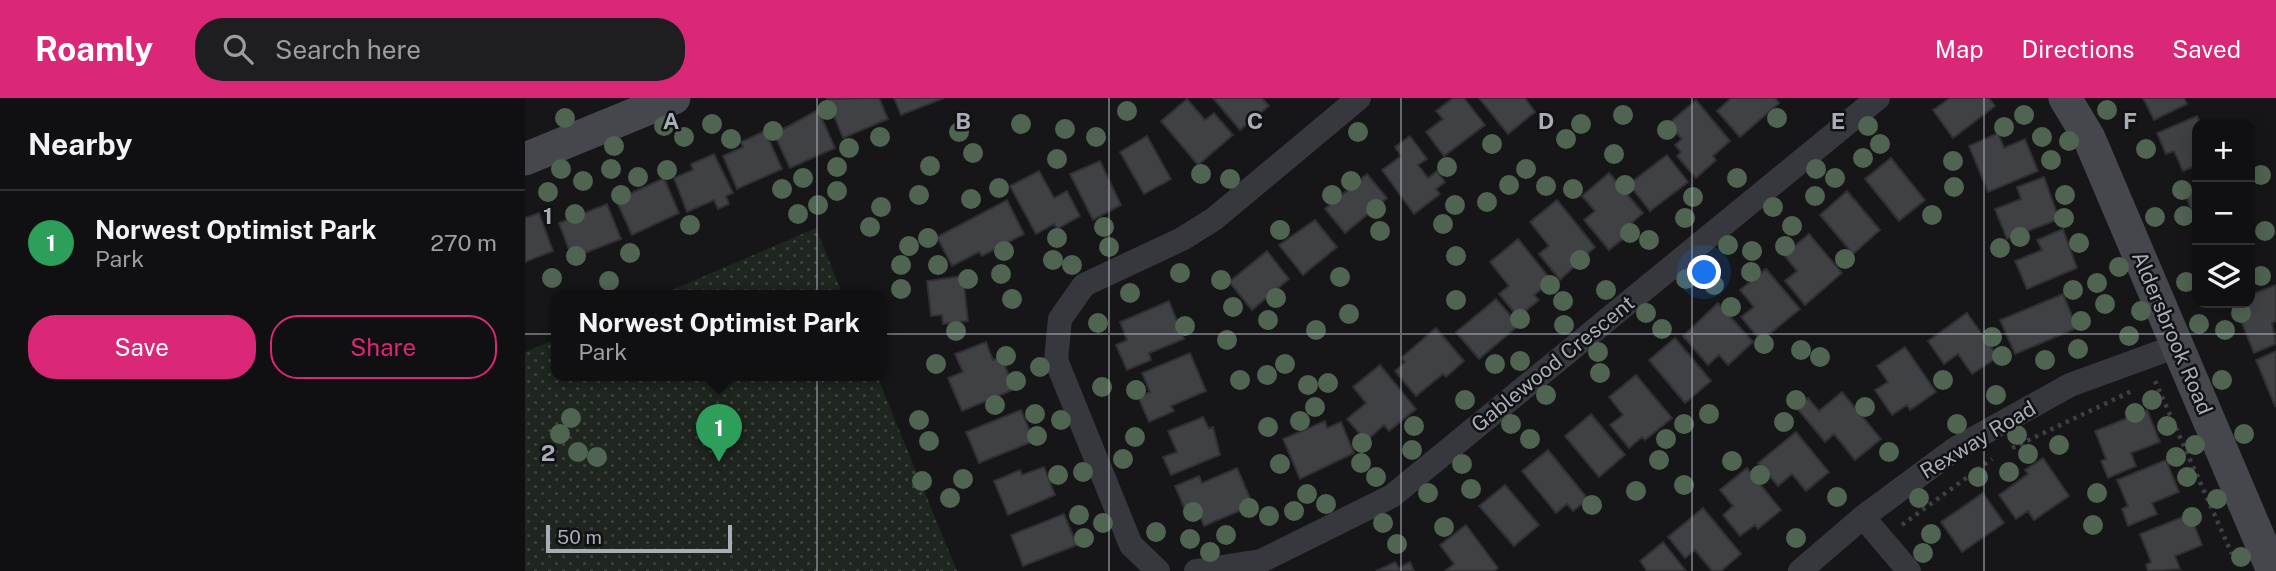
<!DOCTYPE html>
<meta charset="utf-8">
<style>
body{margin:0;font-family:"Public Sans",sans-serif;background:#1e1e20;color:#f1f3f6}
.controls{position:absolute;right:21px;top:21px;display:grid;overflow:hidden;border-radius:14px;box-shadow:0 4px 18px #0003}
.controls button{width:63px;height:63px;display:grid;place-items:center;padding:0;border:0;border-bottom:2px solid #303032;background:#101012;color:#f1f3f6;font:35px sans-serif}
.scale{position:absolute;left:21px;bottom:18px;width:186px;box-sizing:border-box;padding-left:7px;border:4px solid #a8adb8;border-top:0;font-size:19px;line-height:24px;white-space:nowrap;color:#a8adb8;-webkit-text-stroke:5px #111113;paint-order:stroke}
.you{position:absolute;left:1180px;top:175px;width:24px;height:24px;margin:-18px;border:5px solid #fff;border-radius:50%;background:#1a73e8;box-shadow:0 0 0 10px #1a73e833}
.badge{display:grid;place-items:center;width:46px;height:46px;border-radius:50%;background:#db2777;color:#fff;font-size:23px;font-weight:700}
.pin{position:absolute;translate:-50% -58px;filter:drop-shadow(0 2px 4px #0008)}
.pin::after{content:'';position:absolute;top:37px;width:24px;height:21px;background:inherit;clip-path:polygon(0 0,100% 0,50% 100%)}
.popup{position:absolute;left:26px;top:192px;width:336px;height:91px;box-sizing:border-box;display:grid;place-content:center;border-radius:14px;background:#101012;filter:drop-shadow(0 2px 5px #0005);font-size:23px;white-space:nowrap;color:#9c9d9f}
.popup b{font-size:26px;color:#f1f3f6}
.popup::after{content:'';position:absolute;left:50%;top:100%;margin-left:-14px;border:14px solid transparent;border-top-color:#101012}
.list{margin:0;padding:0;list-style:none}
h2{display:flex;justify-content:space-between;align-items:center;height:91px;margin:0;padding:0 28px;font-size:30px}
h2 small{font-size:23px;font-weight:400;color:#9c9d9f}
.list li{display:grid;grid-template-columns:46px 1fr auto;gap:21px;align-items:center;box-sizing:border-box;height:105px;padding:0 28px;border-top:2px solid #303032}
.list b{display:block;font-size:26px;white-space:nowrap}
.list p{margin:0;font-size:23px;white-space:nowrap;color:#9c9d9f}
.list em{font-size:23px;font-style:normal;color:#9c9d9f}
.actions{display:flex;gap:14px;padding:21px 28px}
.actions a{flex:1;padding:16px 0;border:2px solid #db2777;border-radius:28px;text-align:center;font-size:24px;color:#db2777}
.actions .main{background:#db2777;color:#fff}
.icon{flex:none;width:38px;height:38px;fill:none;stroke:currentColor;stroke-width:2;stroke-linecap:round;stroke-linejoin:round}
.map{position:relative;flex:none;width:1751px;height:473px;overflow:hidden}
header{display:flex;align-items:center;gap:42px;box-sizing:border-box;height:98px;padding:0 35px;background:#db2777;color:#fff}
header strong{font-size:33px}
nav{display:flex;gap:38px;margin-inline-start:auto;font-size:24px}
.search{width:490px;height:63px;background:#1e1e20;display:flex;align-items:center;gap:18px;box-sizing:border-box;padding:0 24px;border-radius:28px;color:#9c9d9f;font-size:26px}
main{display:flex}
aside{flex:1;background:#101012}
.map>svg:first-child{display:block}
.park{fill:url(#park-dots)}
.building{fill:#404145;stroke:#303034;stroke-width:2}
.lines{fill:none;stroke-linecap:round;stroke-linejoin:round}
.path{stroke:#3d3f44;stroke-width:4.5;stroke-dasharray:3.5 5;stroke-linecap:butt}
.street{stroke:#37383d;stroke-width:24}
.secondary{stroke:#45474d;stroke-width:33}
.tree{fill:#506452}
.grid{fill:none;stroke:#a8adb8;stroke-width:2;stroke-opacity:0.55}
.labels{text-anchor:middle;stroke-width:5;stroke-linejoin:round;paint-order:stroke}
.street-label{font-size:21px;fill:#a8adb8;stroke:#111113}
.grid-label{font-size:23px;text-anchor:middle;font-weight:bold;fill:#a8adb8;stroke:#111113;stroke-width:5;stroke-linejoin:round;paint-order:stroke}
</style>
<header>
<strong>Roamly</strong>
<div class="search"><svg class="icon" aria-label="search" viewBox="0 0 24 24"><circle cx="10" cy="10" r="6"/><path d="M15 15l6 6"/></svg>Search here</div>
<nav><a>Map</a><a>Directions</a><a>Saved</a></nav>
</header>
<main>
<aside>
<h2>Nearby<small></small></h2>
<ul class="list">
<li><span class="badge" style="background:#2e9e5b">1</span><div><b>Norwest Optimist Park</b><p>Park</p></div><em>270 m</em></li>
</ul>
<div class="actions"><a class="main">Save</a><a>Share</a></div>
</aside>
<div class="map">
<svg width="1751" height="473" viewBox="0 0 1751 473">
<defs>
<pattern id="park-dots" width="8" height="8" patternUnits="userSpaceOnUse" patternTransform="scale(1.75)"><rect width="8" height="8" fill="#1e261f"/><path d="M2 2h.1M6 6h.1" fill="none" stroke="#3c433d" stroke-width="1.8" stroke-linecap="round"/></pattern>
</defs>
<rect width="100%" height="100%" fill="#161618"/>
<path class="park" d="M291 130 318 198H133Z
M31 241V278H352L432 473H0V254Z"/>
<path class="building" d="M354 0 363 21 318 40 302 1Z
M369 0H419L376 17Z
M688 0H737L744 8 715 32Z
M928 0H939L960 27 919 58 901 34 918 21 911 13Z
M954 0H1000L1010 14 983 36Z
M1206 0H1250L1254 5 1215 39 1192 13Z
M1425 0H1464L1470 8 1428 40 1408 12Z
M1618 0H1659L1662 6 1629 22Z
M662 1 680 22 689 15 708 37 673 67 636 23Z
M1171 2 1205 43 1188 58 1191 62 1171 80 1152 58 1156 54 1150 47 1157 41 1143 26Z
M293 12 310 50 265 70 249 36Z
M1672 18 1676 26H1672V67L1658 73 1649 53 1641 56 1632 35Z
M240 33 257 71 212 91 198 58 218 49 216 44Z
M1473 35 1479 50 1500 41 1513 73 1463 94 1444 48Z
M622 38 646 81 619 96 595 54Z
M885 38 902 61 893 67 903 80 912 73 920 84 911 91 915 96 889 116 857 72 876 58 870 49Z
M189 56 208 95 201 98 204 106 193 111 189 102 162 114 149 80 168 72 166 66Z
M1142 57 1163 84 1125 113 1104 86Z
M1366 60 1400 102 1374 123 1340 81Z
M575 63 596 107 568 122 545 76Z
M514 73 529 100 542 93 555 118 532 131 529 126 511 136 485 88Z
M1084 75 1118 115 1101 130 1105 135 1084 152 1059 122 1070 113 1057 98Z
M842 76 862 100 820 135 800 111Z
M1519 79 1534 121 1482 141 1470 111 1496 101 1492 89Z
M139 80 154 115 107 137 91 102Z
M1672 90V124L1671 125 1660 95Z
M1322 93 1355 132 1328 156 1295 117Z
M482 102 499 136 457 158 454 154 427 168 412 139Z
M1032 102 1070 149 1035 182 1014 156 1024 148 1005 124Z
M82 106 96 141 47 160 34 125Z
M14 115 28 153 0 164V120Z
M790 122 812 149 778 177 754 147Z
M1538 131 1552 170 1502 191 1490 163 1517 152 1512 142Z
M1284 136 1317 175 1280 207 1260 183 1272 173 1259 157Z
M993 141 1027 183 1009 197 1014 202 993 219 974 196 984 188 965 164Z
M742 153 764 181 727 212 704 184Z
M1241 171 1275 211 1236 243 1216 219 1229 209 1215 192Z
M438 178 443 223 418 226 417 217 406 218 402 183Z
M1751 187V223L1747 225 1751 246 1729 255 1716 223 1721 222 1714 205H1725V197Z
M1538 196 1552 230 1490 256 1475 222Z
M971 201 994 227 954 261 931 234Z
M644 203 659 241 624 255 626 262 602 272 591 247 602 242 595 224Z
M1193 205 1228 244 1203 267 1194 257 1183 267 1158 238Z
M1442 215 1473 259 1447 276 1433 256 1419 266 1403 243Z
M911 230 939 263 921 279 918 276 891 298 870 273 880 264 876 260Z
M1150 240 1186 283 1160 305 1124 262Z
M461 244 468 262 476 259 490 291 437 313 423 280 438 274 430 256Z
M1380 249 1411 294 1385 312 1382 307 1367 317 1350 292 1363 284 1352 268Z
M1751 253V308H1750L1731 262Z
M665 255 681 293 646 308 649 313 624 324 613 299 625 294 617 275Z
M855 267 891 311 864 333 859 327 841 343 822 321 841 305 828 289Z
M1111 277 1147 320 1120 342 1117 339 1104 350 1085 327 1098 317 1084 299Z
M1317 294 1356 341 1330 362 1309 336 1300 344 1272 310 1283 300 1294 313Z
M496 312 509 343 454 365 441 334Z
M1622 312 1635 344 1606 355 1611 368 1583 380 1576 363 1581 361 1570 333Z
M1066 316 1100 357 1074 379 1040 338Z
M678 319 684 331 688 329 695 357 646 377 638 359 652 354 643 333Z
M800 323 802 330 816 324 829 355 775 381 758 341Z
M1271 334 1304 374 1281 393 1267 376 1253 388 1233 365Z
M1023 352 1063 401 1048 413 1042 406 1031 415 997 373Z
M1518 360 1544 398 1509 422 1503 413 1491 421 1474 397 1503 376 1500 372Z
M1641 362 1654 394 1627 405 1632 416 1603 428 1597 411 1603 408 1592 382Z
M519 369 530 397 483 417 469 383 495 372 497 377Z
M712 370 728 407 679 428 671 409 661 414 650 388 674 378 677 385Z
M1222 370 1256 412 1233 431 1230 427 1215 438 1198 417 1208 408 1195 392Z
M980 387 1014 427 989 448 954 408Z
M1458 395 1479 425 1437 454 1416 424Z
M1178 410 1216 456 1196 473H1187L1170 452 1160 460 1143 439Z
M539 416 552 447 498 468 486 437Z
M1665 416 1677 447 1650 458 1655 471 1623 473 1621 467 1626 464 1615 436Z
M941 427 973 470 969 473H920L929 466 915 447Z
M1138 444 1161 473H1122L1115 463Z
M870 464 874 470 885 464 889 473H851Z"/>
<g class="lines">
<path class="path" d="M1630 283 1707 456
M1487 350 1609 292
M1377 427 1467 361"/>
<path class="street" d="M1338 419 1384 473
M633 473 606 447 531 262 535 221 559 187 657 141 689 121 834 0
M671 473 736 463 867 398 1353 0
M1275 473 1338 419 1430 351 1545 287 1652 248"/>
<path class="secondary" d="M1540 0 1564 40 1748 473
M0 61 149 0"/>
</g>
<g class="tree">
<circle cx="302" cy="12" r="10"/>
<circle cx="1582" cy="12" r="10"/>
<circle cx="602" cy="13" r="10"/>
<circle cx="1098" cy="17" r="10"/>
<circle cx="1499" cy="17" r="10"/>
<circle cx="40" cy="20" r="10"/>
<circle cx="1252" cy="20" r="10"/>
<circle cx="187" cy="26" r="10"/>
<circle cx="496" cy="26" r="10"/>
<circle cx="1056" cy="26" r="10"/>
<circle cx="139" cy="28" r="10"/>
<circle cx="1343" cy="28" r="10"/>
<circle cx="1479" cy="29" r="10"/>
<circle cx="540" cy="31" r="10"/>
<circle cx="1142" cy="32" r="10"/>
<circle cx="248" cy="33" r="10"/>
<circle cx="434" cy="34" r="10"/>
<circle cx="833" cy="34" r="10"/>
<circle cx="159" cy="39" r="10"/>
<circle cx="355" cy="39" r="10"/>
<circle cx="571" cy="39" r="10"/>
<circle cx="1517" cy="39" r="10"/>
<circle cx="206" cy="41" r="10"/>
<circle cx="1041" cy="41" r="10"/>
<circle cx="1544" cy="43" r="10"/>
<circle cx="967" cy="46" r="10"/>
<circle cx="1355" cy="46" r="10"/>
<circle cx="89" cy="48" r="10"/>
<circle cx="324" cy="50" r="10"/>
<circle cx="1621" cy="51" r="10"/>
<circle cx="448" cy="55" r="10"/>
<circle cx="1089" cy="56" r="10"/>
<circle cx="1338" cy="60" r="10"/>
<circle cx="532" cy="61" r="10"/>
<circle cx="1526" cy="62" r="10"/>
<circle cx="1428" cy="63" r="10"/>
<circle cx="405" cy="68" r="10"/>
<circle cx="312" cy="69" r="10"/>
<circle cx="922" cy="69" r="10"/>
<circle cx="36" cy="71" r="10"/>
<circle cx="86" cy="71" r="10"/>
<circle cx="1001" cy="71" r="10"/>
<circle cx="1291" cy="71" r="10"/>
<circle cx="142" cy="72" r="10"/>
<circle cx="676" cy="76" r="10"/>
<circle cx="1736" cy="77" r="10"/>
<circle cx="113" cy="79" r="10"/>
<circle cx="278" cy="80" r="10"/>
<circle cx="1212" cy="80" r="10"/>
<circle cx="1310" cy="80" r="10"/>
<circle cx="705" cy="81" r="10"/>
<circle cx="58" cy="83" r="10"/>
<circle cx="826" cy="83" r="10"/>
<circle cx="984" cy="87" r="10"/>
<circle cx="1100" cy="87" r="10"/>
<circle cx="1021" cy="88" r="10"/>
<circle cx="1429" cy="89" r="10"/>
<circle cx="474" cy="90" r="10"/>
<circle cx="257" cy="91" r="10"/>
<circle cx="1048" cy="91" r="10"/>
<circle cx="1657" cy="92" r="10"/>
<circle cx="312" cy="93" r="10"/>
<circle cx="23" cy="94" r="10"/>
<circle cx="96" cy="97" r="10"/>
<circle cx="394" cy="97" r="10"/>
<circle cx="807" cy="97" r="10"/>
<circle cx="1540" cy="97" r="10"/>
<circle cx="1290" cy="98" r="10"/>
<circle cx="1168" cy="99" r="10"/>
<circle cx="446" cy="101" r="10"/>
<circle cx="962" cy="104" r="10"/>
<circle cx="293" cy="107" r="10"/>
<circle cx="930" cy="107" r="10"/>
<circle cx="356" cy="109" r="10"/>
<circle cx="1248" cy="109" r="10"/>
<circle cx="851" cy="111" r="10"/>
<circle cx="50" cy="116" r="10"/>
<circle cx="273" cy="116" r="10"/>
<circle cx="1407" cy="117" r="10"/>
<circle cx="1659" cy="118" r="10"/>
<circle cx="1630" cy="119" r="10"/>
<circle cx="1160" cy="120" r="10"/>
<circle cx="1539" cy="120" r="10"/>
<circle cx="918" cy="126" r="10"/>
<circle cx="165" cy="127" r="10"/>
<circle cx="1267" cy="128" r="10"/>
<circle cx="345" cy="129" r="10"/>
<circle cx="579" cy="129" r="10"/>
<circle cx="755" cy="132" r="10"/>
<circle cx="855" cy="133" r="10"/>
<circle cx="1740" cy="133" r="10"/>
<circle cx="1105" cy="135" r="10"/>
<circle cx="1495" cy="139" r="10"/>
<circle cx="403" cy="140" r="10"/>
<circle cx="532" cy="140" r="10"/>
<circle cx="1124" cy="142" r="10"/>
<circle cx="1554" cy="145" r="10"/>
<circle cx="1203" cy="147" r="10"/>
<circle cx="384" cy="148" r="10"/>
<circle cx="1260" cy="148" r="10"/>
<circle cx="584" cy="149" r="10"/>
<circle cx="1475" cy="150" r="10"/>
<circle cx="479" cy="153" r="10"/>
<circle cx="1227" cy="153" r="10"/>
<circle cx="105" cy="155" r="10"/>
<circle cx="51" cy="158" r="10"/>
<circle cx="931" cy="158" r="10"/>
<circle cx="1320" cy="161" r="10"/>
<circle cx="528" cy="162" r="10"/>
<circle cx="1055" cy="162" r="10"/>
<circle cx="376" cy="167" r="10"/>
<circle cx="413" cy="167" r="10"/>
<circle cx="547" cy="167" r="10"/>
<circle cx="1594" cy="169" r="10"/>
<circle cx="1226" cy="174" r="10"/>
<circle cx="655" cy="175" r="10"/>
<circle cx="476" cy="176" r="10"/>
<circle cx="1736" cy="178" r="10"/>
<circle cx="815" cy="179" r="10"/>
<circle cx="27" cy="180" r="10"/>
<circle cx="443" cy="181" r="10"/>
<circle cx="1161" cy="181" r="10"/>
<circle cx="696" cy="182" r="10"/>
<circle cx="84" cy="183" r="10"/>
<circle cx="1661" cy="184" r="10"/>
<circle cx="1572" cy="185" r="10"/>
<circle cx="1025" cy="187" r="10"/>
<circle cx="1189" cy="187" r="10"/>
<circle cx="376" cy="191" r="10"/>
<circle cx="1081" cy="192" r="10"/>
<circle cx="1548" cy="192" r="10"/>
<circle cx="605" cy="195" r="10"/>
<circle cx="751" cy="200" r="10"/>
<circle cx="487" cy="201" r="10"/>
<circle cx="931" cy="202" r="10"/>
<circle cx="1038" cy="203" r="10"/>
<circle cx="1580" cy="206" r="10"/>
<circle cx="708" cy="209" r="10"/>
<circle cx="1206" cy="209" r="10"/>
<circle cx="1616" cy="213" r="10"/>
<circle cx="1121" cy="215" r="10"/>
<circle cx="1716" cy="215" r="10"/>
<circle cx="824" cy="216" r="10"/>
<circle cx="995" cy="221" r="10"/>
<circle cx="743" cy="222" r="10"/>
<circle cx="1556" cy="223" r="10"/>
<circle cx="573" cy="225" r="10"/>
<circle cx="1674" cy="226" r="10"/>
<circle cx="1039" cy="227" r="10"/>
<circle cx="660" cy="228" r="10"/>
<circle cx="1137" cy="231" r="10"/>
<circle cx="791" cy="232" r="10"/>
<circle cx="1700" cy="232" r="10"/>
<circle cx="431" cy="233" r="10"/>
<circle cx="1604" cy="238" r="10"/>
<circle cx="1467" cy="239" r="10"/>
<circle cx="702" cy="242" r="10"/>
<circle cx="1239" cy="246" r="10"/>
<circle cx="1553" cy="251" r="10"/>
<circle cx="1276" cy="252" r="10"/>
<circle cx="1073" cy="254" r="10"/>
<circle cx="481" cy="258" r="10"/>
<circle cx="1477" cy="258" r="10"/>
<circle cx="1295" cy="259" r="10"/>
<circle cx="1520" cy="262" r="10"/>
<circle cx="995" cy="263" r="10"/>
<circle cx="411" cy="266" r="10"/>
<circle cx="760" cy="266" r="10"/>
<circle cx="970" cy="266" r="10"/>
<circle cx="515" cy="269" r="10"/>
<circle cx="1075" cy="275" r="10"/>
<circle cx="742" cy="277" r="10"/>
<circle cx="715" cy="282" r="10"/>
<circle cx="1418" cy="282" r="10"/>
<circle cx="1697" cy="282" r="10"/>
<circle cx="491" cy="283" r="10"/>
<circle cx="803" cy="285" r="10"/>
<circle cx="783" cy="287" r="10"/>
<circle cx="577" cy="289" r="10"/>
<circle cx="611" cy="292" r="10"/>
<circle cx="1021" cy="297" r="10"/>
<circle cx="1471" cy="297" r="10"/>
<circle cx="940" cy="302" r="10"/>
<circle cx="1271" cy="302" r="10"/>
<circle cx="1627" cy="302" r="10"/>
<circle cx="470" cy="307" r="10"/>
<circle cx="790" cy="309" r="10"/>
<circle cx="1340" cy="309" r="10"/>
<circle cx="1610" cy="315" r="10"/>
<circle cx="510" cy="316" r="10"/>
<circle cx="1184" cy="316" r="10"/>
<circle cx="46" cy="320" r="10"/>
<circle cx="394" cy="322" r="10"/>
<circle cx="536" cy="322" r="10"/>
<circle cx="775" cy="323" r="10"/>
<circle cx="1259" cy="324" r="10"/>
<circle cx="986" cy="326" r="10"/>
<circle cx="1159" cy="326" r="10"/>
<circle cx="1432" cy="326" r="10"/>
<circle cx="889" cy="328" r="10"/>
<circle cx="1642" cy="328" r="10"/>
<circle cx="743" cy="329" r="10"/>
<circle cx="35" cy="336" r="10"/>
<circle cx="1719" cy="336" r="10"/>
<circle cx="1492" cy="337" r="10"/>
<circle cx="512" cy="338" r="10"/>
<circle cx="610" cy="339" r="10"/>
<circle cx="1005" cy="341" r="10"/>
<circle cx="1141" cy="341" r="10"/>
<circle cx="404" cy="343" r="10"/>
<circle cx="837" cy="345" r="10"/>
<circle cx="1534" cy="347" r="10"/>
<circle cx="1670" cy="347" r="10"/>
<circle cx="887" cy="352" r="10"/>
<circle cx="53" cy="354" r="10"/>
<circle cx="1364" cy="354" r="10"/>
<circle cx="1503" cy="356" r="10"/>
<circle cx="72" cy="359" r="10"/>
<circle cx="1651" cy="359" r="10"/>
<circle cx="598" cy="361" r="10"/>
<circle cx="1134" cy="362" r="10"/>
<circle cx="1207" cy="363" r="10"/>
<circle cx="836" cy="365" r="10"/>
<circle cx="755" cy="366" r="10"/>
<circle cx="937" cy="366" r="10"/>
<circle cx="558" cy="374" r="10"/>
<circle cx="1484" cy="374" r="10"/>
<circle cx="533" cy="377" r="10"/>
<circle cx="1235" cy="377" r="10"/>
<circle cx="851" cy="379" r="10"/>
<circle cx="1453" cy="379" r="10"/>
<circle cx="1662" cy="379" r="10"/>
<circle cx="438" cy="381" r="10"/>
<circle cx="397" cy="383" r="10"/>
<circle cx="1159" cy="387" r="10"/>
<circle cx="946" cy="391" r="10"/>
<circle cx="1111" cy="393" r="10"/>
<circle cx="903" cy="395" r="10"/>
<circle cx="1572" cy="395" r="10"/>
<circle cx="782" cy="396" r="10"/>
<circle cx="1312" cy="399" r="10"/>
<circle cx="425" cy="400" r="10"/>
<circle cx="1394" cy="400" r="10"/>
<circle cx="1692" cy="401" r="10"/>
<circle cx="801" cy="406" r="10"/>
<circle cx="1067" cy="407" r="10"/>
<circle cx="724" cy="410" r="10"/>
<circle cx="769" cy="413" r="10"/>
<circle cx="668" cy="414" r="10"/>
<circle cx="554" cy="417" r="10"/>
<circle cx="744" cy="418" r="10"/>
<circle cx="1667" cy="419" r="10"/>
<circle cx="578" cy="425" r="10"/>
<circle cx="858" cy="425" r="10"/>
<circle cx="1568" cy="427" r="10"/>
<circle cx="919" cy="429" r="10"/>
<circle cx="631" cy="434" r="10"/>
<circle cx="1406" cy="436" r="10"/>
<circle cx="701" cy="437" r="10"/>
<circle cx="559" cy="440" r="10"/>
<circle cx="1271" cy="440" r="10"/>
<circle cx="665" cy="441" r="10"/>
<circle cx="872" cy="446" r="10"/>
<circle cx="685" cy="454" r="10"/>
<circle cx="1398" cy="455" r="10"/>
<circle cx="1716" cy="459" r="10"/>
</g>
<path class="grid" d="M292 0V473M584 0V473M876 0V473M1167 0V473M1459 0V473M0 236H1751"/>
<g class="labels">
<g class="street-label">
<text transform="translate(1647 235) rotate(67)" y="7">Aldersbrook Road</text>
<text transform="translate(1028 266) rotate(-39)" y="7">Gablewood Crescent</text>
<text transform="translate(1453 342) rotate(-31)" y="7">Rexway Road</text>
</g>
</g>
<g class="grid-label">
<text x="146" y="31">A</text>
<text x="438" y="31">B</text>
<text x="730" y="31">C</text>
<text x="1021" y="31">D</text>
<text x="1313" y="31">E</text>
<text x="1605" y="31">F</text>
<text x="23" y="126">1</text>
<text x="23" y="363">2</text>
</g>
</svg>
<div class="controls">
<button>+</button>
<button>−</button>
<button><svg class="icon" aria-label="layers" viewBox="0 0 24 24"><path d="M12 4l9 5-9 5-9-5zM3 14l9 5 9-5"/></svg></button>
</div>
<div class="scale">50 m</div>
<div class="you"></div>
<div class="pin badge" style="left:194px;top:364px;background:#2e9e5b">1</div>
<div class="popup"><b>Norwest Optimist Park</b>Park</div>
</div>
</main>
